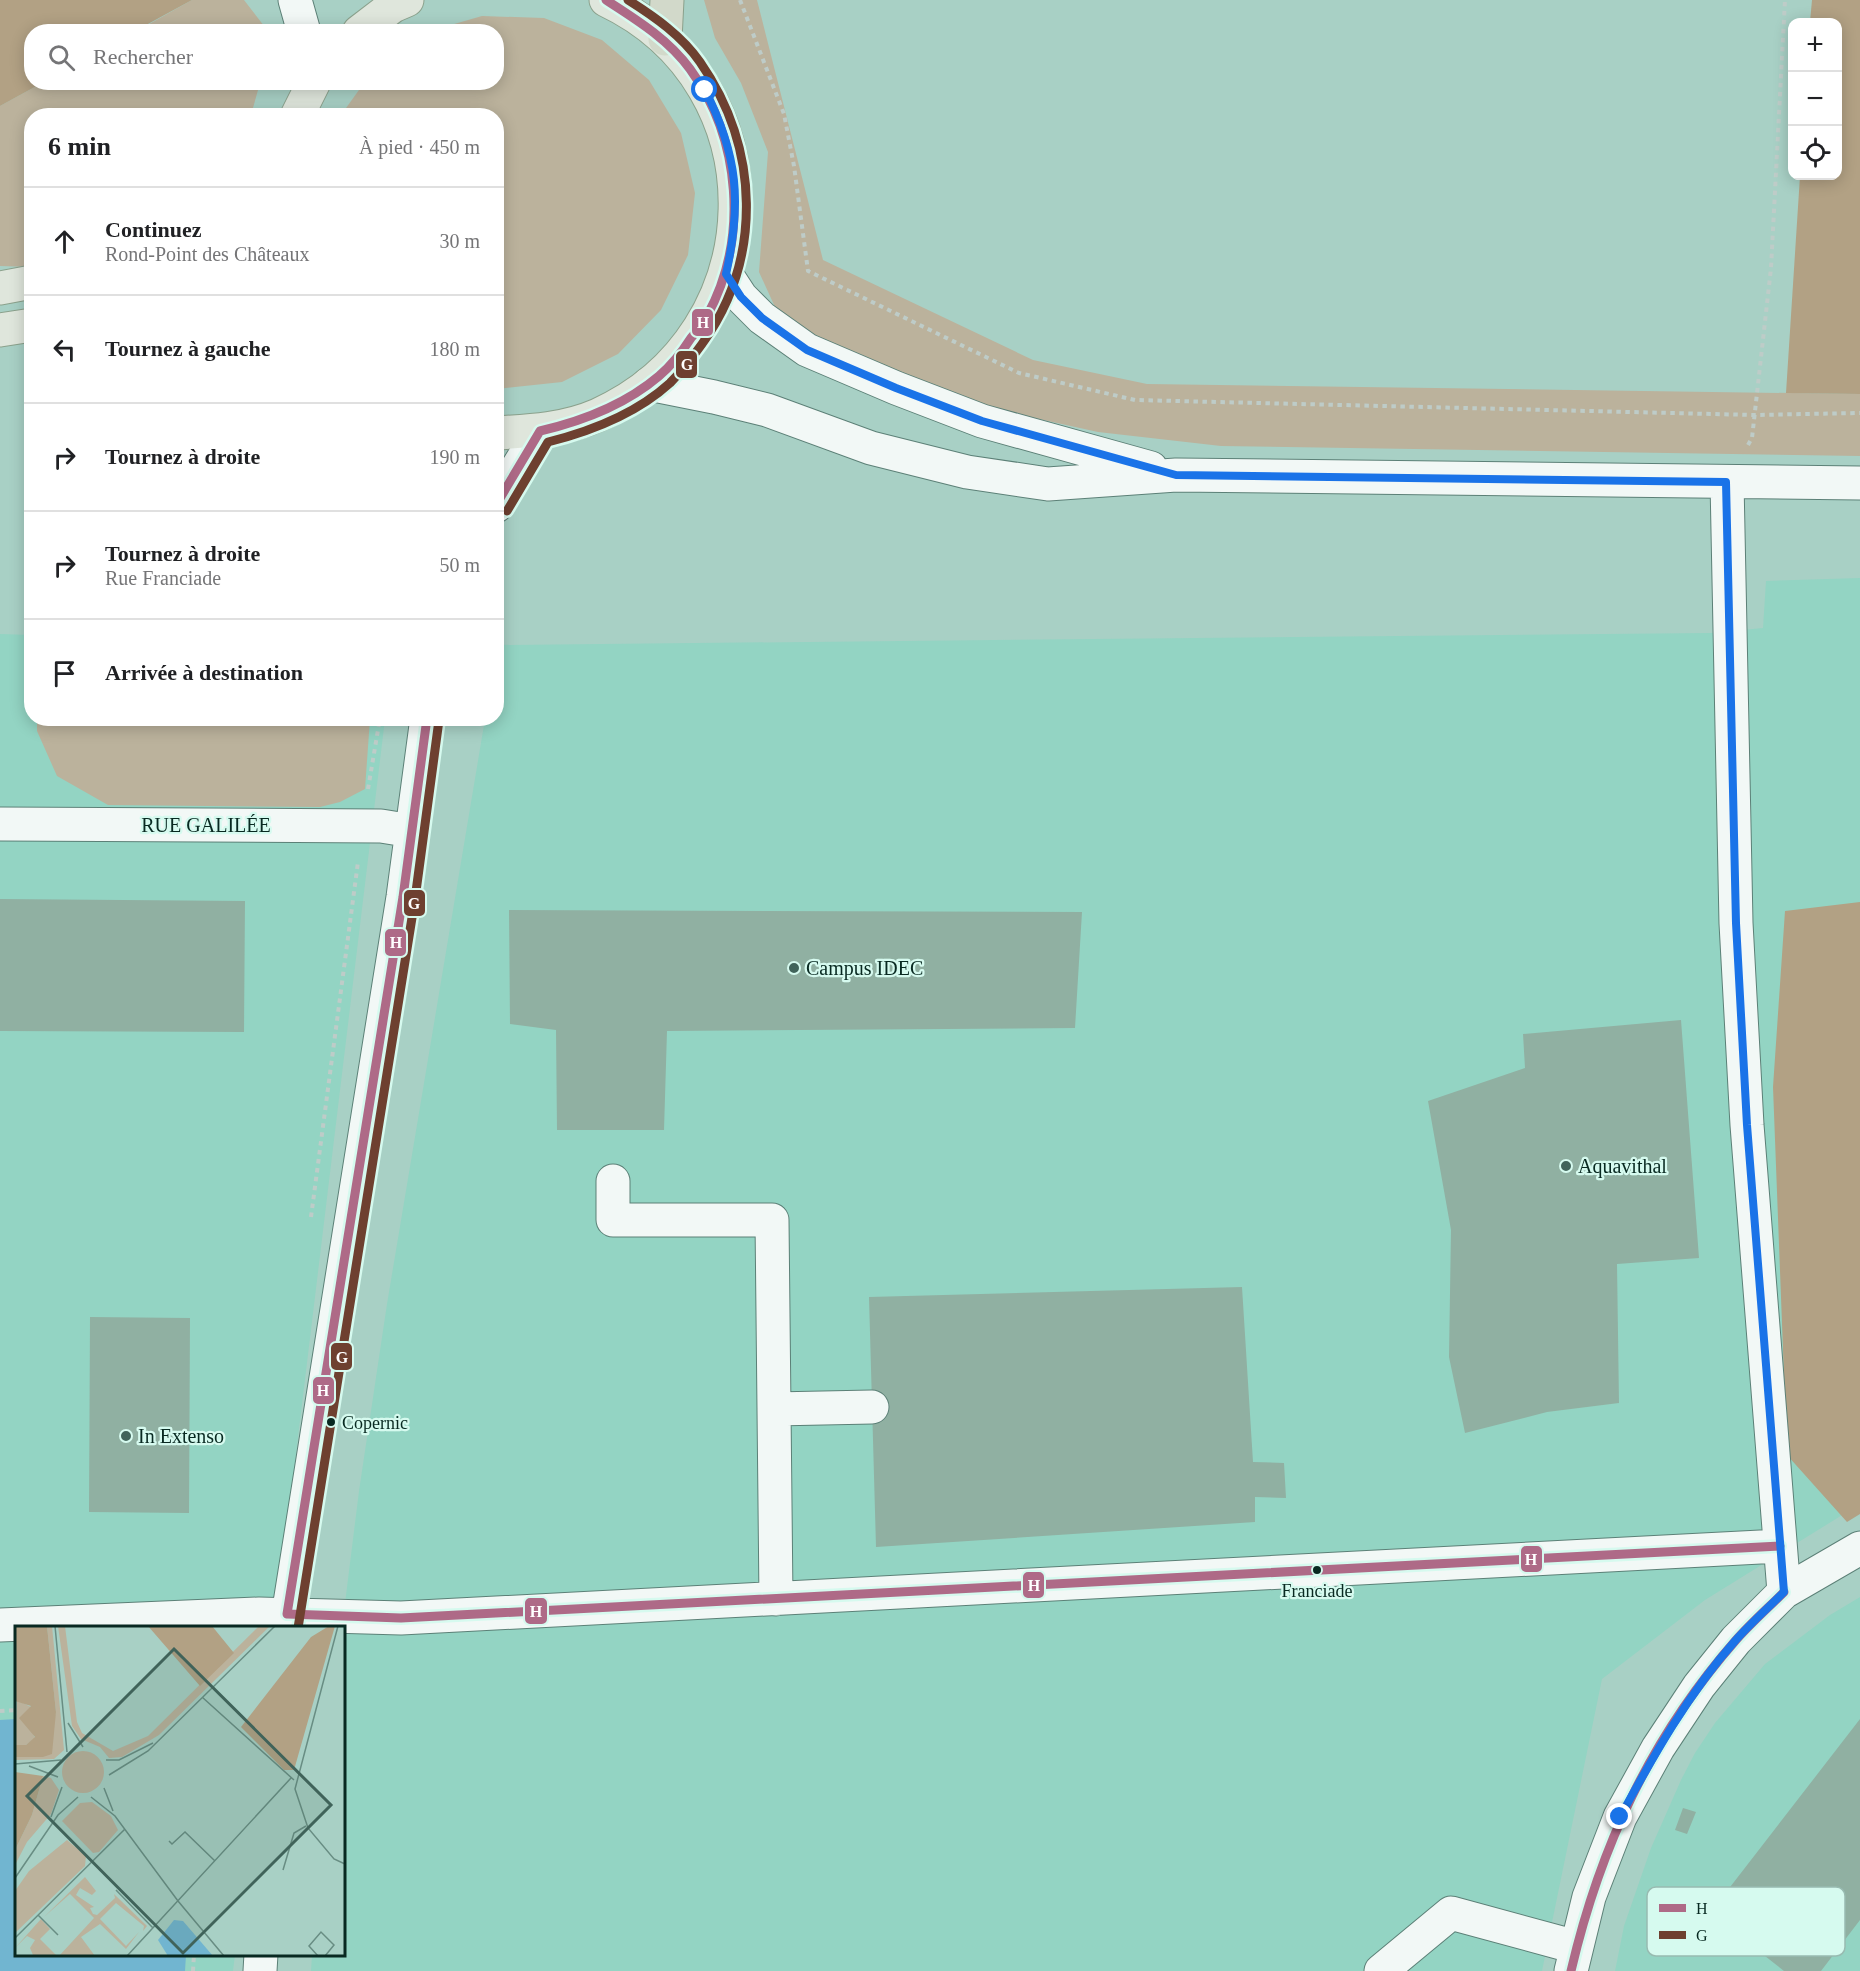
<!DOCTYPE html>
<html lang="fr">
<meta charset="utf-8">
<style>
body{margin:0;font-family:"Times New Roman",serif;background:#f6f6f6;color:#202124}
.controls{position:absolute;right:18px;top:18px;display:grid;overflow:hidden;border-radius:12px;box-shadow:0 3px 15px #0003}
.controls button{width:54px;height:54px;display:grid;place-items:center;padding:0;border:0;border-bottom:2px solid #e0e0e0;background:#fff;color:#202124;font:30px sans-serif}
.stop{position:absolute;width:18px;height:18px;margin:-14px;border:4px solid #1a73e8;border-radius:50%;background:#fff}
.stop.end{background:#1a73e8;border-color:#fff;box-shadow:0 2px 6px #0008}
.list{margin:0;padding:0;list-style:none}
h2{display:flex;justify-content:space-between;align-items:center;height:78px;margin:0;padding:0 24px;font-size:26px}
h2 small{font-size:20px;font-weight:400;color:#757577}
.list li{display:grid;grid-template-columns:39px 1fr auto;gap:18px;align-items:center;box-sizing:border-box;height:108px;padding:0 24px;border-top:2px solid #e0e0e0}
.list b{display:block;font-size:22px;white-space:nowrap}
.list p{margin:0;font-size:20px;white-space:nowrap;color:#757577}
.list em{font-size:20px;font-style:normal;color:#757577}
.icon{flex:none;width:33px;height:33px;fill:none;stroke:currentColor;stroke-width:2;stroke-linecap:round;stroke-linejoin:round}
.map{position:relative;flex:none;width:1860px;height:1971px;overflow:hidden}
.search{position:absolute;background:#fff;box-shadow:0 3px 15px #0003;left:24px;top:24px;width:480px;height:66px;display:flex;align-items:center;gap:15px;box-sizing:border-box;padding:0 21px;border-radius:24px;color:#757577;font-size:22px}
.panel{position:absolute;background:#fff;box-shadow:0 3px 15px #0003;left:24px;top:108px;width:480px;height:618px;border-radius:24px}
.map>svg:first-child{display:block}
.built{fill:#93d4c3}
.green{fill:#bbb29c}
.forest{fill:#b2a184}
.water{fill:#71b5d0}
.building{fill:#90b0a2}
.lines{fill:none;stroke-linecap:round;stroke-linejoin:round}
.minor-casing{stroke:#5c8077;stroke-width:35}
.major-casing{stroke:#8ba18c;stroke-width:35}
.highway-casing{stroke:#8ba18c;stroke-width:35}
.path{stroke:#beccc8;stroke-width:4;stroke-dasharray:4.5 4.5;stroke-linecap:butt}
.minor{stroke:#f2f8f6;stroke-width:33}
.major{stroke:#dfe6dc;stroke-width:33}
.highway{stroke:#d2d9ca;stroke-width:33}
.bus-1-casing{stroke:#d6faef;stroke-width:14}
.bus-2-casing{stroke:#d6faef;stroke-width:14}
.bus-1{stroke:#ae6a87;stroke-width:9}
.bus-2{stroke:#6e4030;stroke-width:9}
.route{stroke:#1a73e8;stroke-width:8}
.poi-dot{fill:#40635a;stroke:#d6faef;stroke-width:2}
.bus-dot{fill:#082921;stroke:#d6faef;stroke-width:2}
.labels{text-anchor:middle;stroke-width:4.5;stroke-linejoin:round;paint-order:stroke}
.bus-label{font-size:18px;fill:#082921;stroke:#d6faef;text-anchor:start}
.street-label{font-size:20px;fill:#082921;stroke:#d6faef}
.poi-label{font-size:20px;fill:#082921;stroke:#d6faef;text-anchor:start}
.inset-road{fill:none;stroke:#688d83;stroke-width:1.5}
.view{fill:#40635a;fill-opacity:0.15;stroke:#40635a;stroke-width:3}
.inset-edge{fill:none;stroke:#082921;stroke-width:3}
.key{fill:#d6faef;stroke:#98bbb1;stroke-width:1.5}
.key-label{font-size:16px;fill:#082921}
.line-badge{stroke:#d6faef;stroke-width:2}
.badge-label{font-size:16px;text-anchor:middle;font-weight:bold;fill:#fff}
</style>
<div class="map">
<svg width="1860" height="1971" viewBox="0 0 1860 1971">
<rect width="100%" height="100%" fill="#a8d0c5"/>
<path class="built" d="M1860 578V1504L1705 1600 1602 1679 1542 1971H311L312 1955 344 1954 342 1627 359 1491 387 1304 485 719 496 718 497 645 1711 633 1763 628 1766 581Z
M0 634 31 635 32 718 385 719 275 1627 16 1628V1954L235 1955 233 1971H0Z
M1860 1597V1971H1615L1624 1926 1651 1848 1681 1780 1695 1753 1715 1723 1765 1664 1830 1615Z"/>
<path class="green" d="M192 0H244L268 31 135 32Z
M704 0H757L823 260 1033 360 1147 384 1860 394V456L1221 446 1098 432 1002 411 849 355 780 318 759 272 768 152 741 83 715 38Z
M482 16 544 18 602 40 649 80 681 133 695 193 688 255 661 310 618 354 562 382 497 389 496 116 341 115 364 83 496 82V32L430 31Z
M42 83H260L251 115 32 116 31 267 0 266V106Z
M37 719H370L365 789 340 802 320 807 108 805 57 776 37 731Z"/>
<path class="forest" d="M0 0H192L135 31 32 32V82L42 83 0 106Z
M1812 0H1860V394L1786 393 1800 176H1838V22H1810Z
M1860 902V1514L1847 1522 1787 1455 1773 1087 1785 911Z"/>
<path class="water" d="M16 1719V1954L186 1955 185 1971H0V1720Z"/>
<path class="building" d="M0 899 245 901 244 1032 0 1031Z
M509 910 1082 912 1075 1028 667 1031 664 1130H557L556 1030 510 1024Z
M1681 1020 1699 1258 1617 1264 1619 1403 1547 1412 1465 1433 1449 1357 1451 1230 1428 1101 1525 1068 1523 1034Z
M1242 1287 1253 1462 1284 1463 1286 1498 1255 1497V1522L876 1547 869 1297Z
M90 1317 190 1318 189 1513 89 1512Z
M1860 1719V1920L1821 1971H1784L1710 1913Z
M1683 1808 1696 1812 1687 1834 1675 1830Z"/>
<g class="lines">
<defs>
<path id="minor" d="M295 0 304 32
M726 274 741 297 762 318 807 350 896 388 982 421 1151 468
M649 384 714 397 767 410 871 448 967 472 1048 484 1176 475 1860 483
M1727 482 1736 923 1747 1125 1784 1592
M496 506 505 488 540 431
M0 824 381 826 412 831
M613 1181V1220H772L776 1599
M774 1409 872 1407
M0 1625 259 1614 401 1618 1780 1546
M286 1628 403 897 427 718
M260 1971 261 1954
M1381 1971 1451 1913 1576 1947
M1571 1971 1589 1897 1620 1817 1658 1748 1699 1686 1736 1640 1784 1592 1860 1548"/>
<path id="major" d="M359 32 393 6 407 0
M297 116 314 82
M0 288 32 282
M0 330 32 325
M496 433C532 431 566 429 598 415 776 335 783 84 606 0"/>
<path id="highway" d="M665 39 667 0"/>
</defs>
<use href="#minor" class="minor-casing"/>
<use href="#major" class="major-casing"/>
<use href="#highway" class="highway-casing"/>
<path class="path" d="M740 0 784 114 794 166 808 271 1019 373 1135 400 1754 415 1860 413
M1748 445 1752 438 1771 268 1785 0
M368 789 380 718
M311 1217 358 862
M0 1711 16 1710
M193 1971 194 1954"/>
<use href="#minor" class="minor"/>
<use href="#major" class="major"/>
<use href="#highway" class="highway"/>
<defs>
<path id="bus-1" d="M496 505 540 431C583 421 625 405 659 376 672 365 682 352 691 338 697 331 703 323 707 316 749 239 741 139 690 69 668 39 637 20 606 0
M287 1614 401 1618 1780 1546
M287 1614 403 897 427 718
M1571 1971C1600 1847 1651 1737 1736 1640 1751 1623 1768 1608 1784 1592"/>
<path id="bus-2" d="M507 511 548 442C592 431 636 414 670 383 682 371 692 358 702 344 763 259 760 148 700 62 682 36 655 17 628 0
M298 1628 415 899 439 720"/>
</defs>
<use href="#bus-1" class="bus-1-casing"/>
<use href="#bus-2" class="bus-2-casing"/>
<use href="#bus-1" class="bus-1"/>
<use href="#bus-2" class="bus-2"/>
</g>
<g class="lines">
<path class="route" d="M705 90C738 155 742 203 726 274L741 297 762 318 807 350 896 388 982 421 1176 475 1726 482 1736 923 1747 1125 1784 1592C1768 1608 1750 1624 1735 1641 1688 1694 1654 1755 1620 1817"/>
</g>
<g class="poi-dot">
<circle cx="794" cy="968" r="6"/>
<circle cx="1566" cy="1166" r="6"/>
<circle cx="126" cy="1436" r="6"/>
</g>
<g class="bus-dot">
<circle cx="331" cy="1422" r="5"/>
<circle cx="1317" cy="1570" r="5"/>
</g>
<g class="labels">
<g class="bus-label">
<text x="342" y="1429">Copernic</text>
<text x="1317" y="1597" text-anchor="middle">Franciade</text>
</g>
<g class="street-label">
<text x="206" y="832">RUE GALILÉE</text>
</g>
<g class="poi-label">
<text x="806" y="975">Campus IDEC</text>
<text x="1578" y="1173">Aquavithal</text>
<text x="138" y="1443">In Extenso</text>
</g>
</g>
<g transform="translate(15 1626)">
<rect width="330" height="330" fill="#a8d0c5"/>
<path d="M32 0H37L49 124 39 133 0 134V131H28L41 86ZM43 0H50L62 96 67 107 98 125 133 110 244 0H255L144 109 107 131 94 132 85 121 66 113 57 100ZM2 74 16 81 9 90 20 112 11 119H0ZM47 146a21 21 0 1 1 42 0a21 21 0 1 1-42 0ZM28 150 36 152 44 164 36 188 12 216 0 239V224L17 189ZM77 176 96 190 103 204 84 226 78 227 47 195 65 177ZM52 214 71 230 70 240 0 307V265L14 245ZM70 251 81 265 77 269 65 262 61 269 79 281 75 282 78 288 82 289 100 272 99 268 132 300 128 305 129 300 101 277 85 293 111 320 124 306 111 323 85 298 66 311 80 330H44L79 292 55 268 29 291ZM26 293 35 303 25 313 42 330 18 329 15 322 20 314 12 310 0 322Z" fill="#bbb29c"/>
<path d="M0 0H32L41 86 37 128 28 131H0V119H11L20 111 4 92 16 80 0 75ZM133 0H197L219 27 185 60ZM314 0H320L279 144H269L226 101 296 11ZM0 146 28 150 17 189 0 224Z" fill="#b2a184"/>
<path d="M159 294 168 295 198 330H153L143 314Z" fill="#71b5d0"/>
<path class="inset-road" d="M40 0 52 126M323 0 280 163 293 202 319 233 330 238M187 71 279 154M53 97 68 121M91 134H104L138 117M0 138 46 134M14 140 43 151M94 149 133 125 260 0M89 162 98 185M76 171 100 190 163 275 209 330M36 191 47 161M154 215 157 218 170 206 200 235M268 244 279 207 291 200M0 252 43 189 63 171M101 264 138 302M23 289 43 309M0 312 110 203M112 330 276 152M303 330 294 320 306 306 319 319 310 330"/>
<path class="view" d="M159 23 316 179 168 327 12 170Z"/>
<rect width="330" height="330" class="inset-edge"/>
</g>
<rect x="1647" y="1887" width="198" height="69" rx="9" class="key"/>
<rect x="1659" y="1904" width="27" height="8" fill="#ae6a87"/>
<rect x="1659" y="1931" width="27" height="8" fill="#6e4030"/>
<g class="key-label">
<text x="1696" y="1914">H</text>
<text x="1696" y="1941">G</text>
</g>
<g class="line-badge">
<rect x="691" y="308" width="23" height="29" rx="6" fill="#ae6a87"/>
<rect x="675" y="350" width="23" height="29" rx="6" fill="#6e4030"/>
<rect x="403" y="889" width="23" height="28" rx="6" fill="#6e4030"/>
<rect x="384" y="928" width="23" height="29" rx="6" fill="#ae6a87"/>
<rect x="330" y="1342" width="23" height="29" rx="6" fill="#6e4030"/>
<rect x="312" y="1376" width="23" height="29" rx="6" fill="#ae6a87"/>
<rect x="1520" y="1545" width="23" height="28" rx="6" fill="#ae6a87"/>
<rect x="1022" y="1571" width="23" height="28" rx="6" fill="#ae6a87"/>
<rect x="524" y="1597" width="24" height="28" rx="6" fill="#ae6a87"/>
</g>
<g class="badge-label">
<text x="703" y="328">H</text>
<text x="687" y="370">G</text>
<text x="414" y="909">G</text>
<text x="396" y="948">H</text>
<text x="342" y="1363">G</text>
<text x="323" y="1396">H</text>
<text x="1531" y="1565">H</text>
<text x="1034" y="1591">H</text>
<text x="536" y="1617">H</text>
</g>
</svg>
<div class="controls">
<button>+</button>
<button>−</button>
<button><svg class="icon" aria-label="locate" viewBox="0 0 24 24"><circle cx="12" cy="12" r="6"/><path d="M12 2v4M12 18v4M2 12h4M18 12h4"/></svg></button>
</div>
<div class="stop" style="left:705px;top:90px"></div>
<div class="stop end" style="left:1620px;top:1817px"></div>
<div class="search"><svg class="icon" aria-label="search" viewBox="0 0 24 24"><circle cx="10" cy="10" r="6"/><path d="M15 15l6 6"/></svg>Rechercher</div>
<section class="panel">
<h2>6 min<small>À pied · 450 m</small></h2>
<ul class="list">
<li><svg class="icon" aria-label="ahead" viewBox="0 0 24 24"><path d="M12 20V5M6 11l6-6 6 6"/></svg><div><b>Continuez</b><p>Rond-Point des Châteaux</p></div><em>30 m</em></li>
<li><svg class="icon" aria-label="left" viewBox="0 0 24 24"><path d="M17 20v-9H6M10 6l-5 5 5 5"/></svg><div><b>Tournez à gauche</b></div><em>180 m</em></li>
<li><svg class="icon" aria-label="right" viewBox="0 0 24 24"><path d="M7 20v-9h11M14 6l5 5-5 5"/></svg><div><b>Tournez à droite</b></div><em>190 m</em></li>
<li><svg class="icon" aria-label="right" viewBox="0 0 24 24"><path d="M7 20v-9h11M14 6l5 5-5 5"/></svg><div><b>Tournez à droite</b><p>Rue Franciade</p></div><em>50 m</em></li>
<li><svg class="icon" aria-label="arrive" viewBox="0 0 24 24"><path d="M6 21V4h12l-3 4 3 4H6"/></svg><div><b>Arrivée à destination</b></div></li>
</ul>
</section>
</div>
